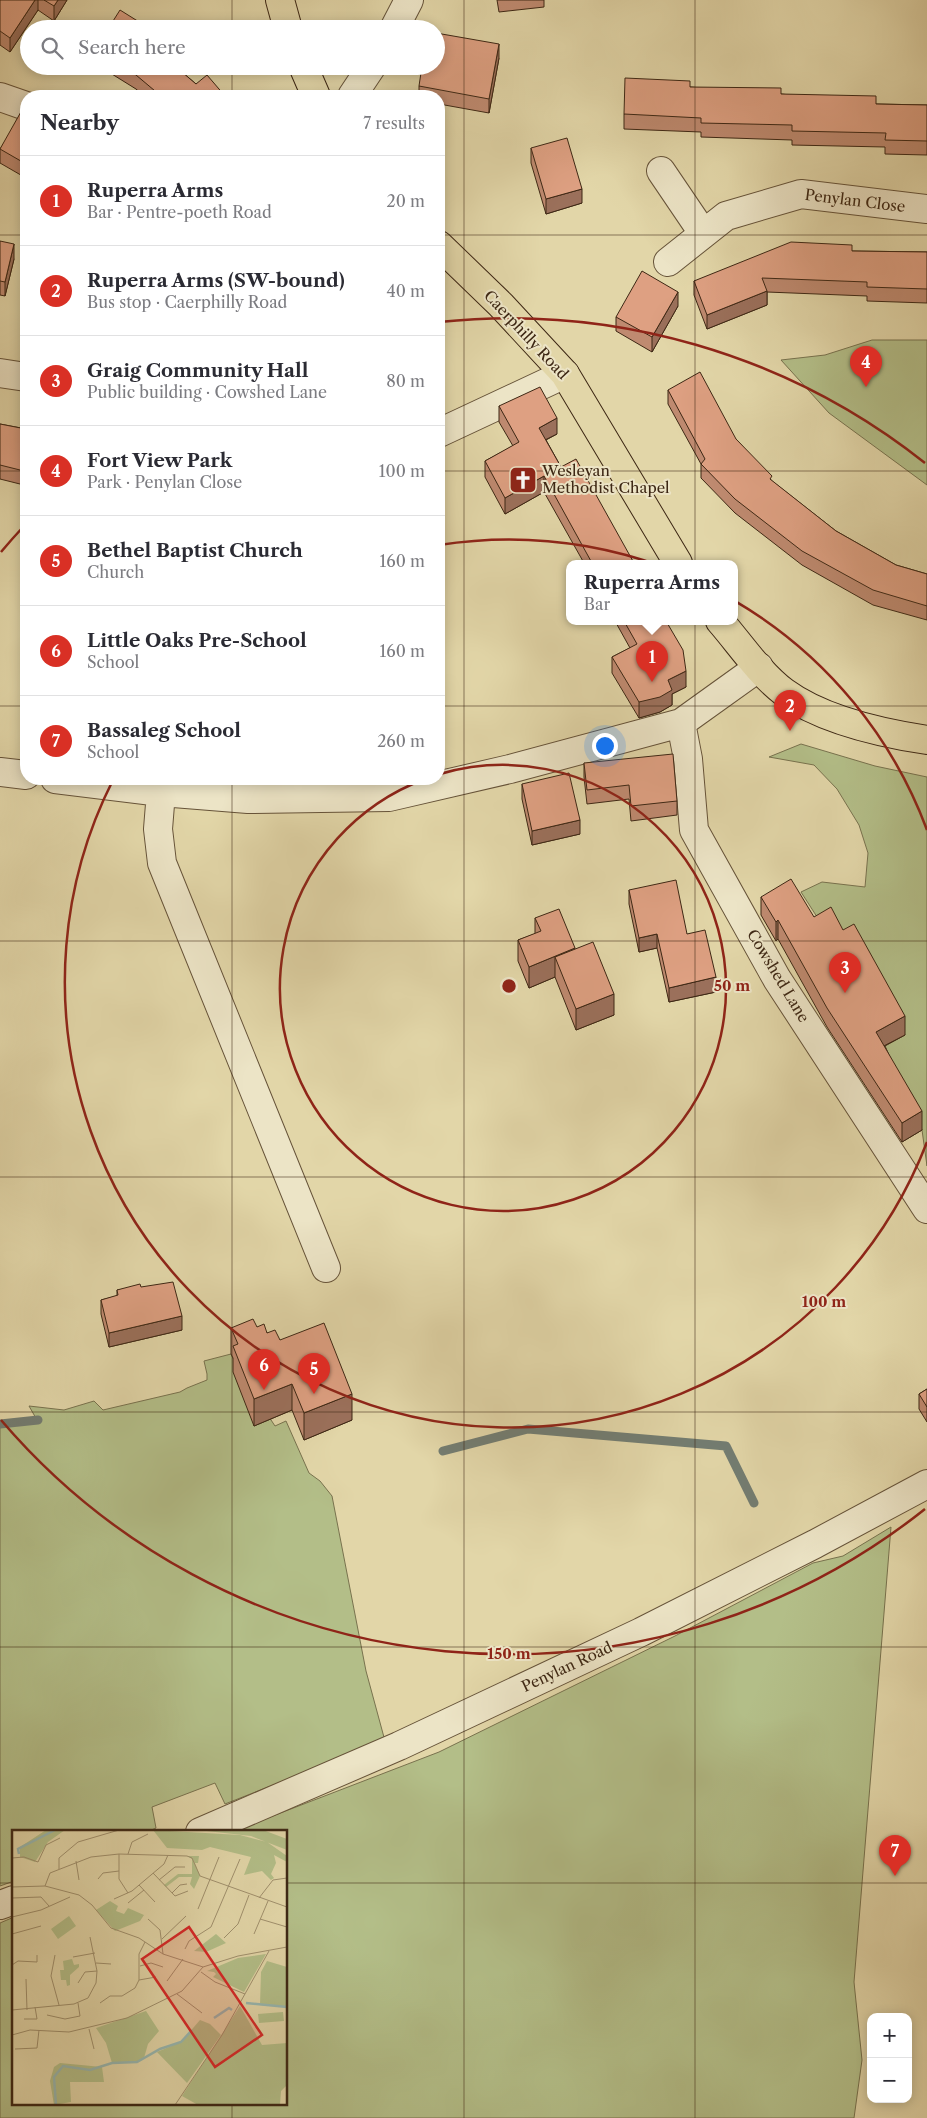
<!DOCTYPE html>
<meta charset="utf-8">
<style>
body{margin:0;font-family:"Libre Caslon Text",serif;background:#f7f7f7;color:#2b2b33}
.controls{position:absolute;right:15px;bottom:15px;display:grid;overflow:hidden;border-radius:10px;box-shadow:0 2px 12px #0003}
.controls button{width:45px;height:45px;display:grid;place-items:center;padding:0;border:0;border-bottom:1px solid #e1e1e2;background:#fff;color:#2b2b33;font:25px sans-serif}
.you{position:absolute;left:604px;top:745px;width:18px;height:18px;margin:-12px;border:4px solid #fff;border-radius:50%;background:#1a73e8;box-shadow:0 0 0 8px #1a73e833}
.badge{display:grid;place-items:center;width:32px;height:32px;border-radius:50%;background:#d93025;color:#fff;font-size:16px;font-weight:700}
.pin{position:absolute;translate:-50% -41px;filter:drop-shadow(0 1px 2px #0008)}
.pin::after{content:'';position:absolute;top:26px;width:18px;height:15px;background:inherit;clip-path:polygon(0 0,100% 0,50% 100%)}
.popup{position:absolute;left:566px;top:560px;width:172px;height:65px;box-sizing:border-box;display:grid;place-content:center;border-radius:10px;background:#fff;filter:drop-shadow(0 1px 4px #0005);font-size:16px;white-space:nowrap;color:#7c7c81}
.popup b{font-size:19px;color:#2b2b33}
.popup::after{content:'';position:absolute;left:50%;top:100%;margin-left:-10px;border:10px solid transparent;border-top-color:#fff}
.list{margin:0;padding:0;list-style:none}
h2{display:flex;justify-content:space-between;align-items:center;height:65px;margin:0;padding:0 20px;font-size:21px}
h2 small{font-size:16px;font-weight:400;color:#7c7c81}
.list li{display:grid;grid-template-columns:32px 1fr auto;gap:15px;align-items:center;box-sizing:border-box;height:90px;padding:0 20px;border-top:1px solid #e1e1e2}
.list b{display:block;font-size:19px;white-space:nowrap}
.list p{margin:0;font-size:16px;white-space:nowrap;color:#7c7c81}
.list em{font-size:16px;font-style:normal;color:#7c7c81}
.icon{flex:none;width:28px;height:28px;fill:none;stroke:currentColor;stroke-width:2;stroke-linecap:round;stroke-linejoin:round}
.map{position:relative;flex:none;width:927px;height:2118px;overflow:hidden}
.search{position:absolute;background:#fff;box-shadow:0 2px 12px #0003;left:20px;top:20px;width:425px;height:55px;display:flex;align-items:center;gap:12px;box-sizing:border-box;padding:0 18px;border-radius:28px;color:#7c7c81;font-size:19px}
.panel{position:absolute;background:#fff;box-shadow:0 2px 12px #0003;left:20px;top:90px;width:425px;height:695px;border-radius:20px}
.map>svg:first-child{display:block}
.green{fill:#b3be88;stroke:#78724e}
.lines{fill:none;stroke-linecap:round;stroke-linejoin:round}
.stream{stroke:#737d72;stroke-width:9}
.minor-casing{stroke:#665339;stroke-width:30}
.major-casing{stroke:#3d2714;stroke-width:30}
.minor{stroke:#ece4c6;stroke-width:28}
.major{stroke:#e2d6a8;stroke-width:28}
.wall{fill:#bf8a70;stroke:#3d2714}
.shaded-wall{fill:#9b705b;stroke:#3d2714}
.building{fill:#dea082;stroke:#3d2714}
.grid{fill:none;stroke:#3d2714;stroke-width:1;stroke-opacity:0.55}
.ring{fill:none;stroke:#8f2418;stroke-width:2.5}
.labels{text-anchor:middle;stroke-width:4;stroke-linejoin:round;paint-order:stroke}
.street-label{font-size:15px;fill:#3d2714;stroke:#ece4c6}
.poi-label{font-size:15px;fill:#3d2714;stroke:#ece4c6;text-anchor:start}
.inset-river{fill:none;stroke:#97b7b0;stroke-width:2.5}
.inset-road{fill:none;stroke:#a0906d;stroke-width:1}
.view{fill:#d62828;fill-opacity:0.15;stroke:#d62828;stroke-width:2.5}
.inset-edge{fill:none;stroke:#3d2714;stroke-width:2.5}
.centre{fill:#8f2418;stroke:#ece4c6;stroke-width:2.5}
.ring-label{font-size:15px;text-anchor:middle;font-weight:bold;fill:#8f2418;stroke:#ece4c6;stroke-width:4;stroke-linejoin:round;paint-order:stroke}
</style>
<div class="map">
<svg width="927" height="2118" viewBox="0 0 927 2118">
<rect width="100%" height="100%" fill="#e2d6a8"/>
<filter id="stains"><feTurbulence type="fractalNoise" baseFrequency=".004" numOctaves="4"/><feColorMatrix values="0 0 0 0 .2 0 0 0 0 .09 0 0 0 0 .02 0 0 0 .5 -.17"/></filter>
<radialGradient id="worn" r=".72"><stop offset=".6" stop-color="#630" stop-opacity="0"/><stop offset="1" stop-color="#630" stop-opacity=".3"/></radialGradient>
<path class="green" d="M872 340H927V485L829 413 781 360 825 355Z
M801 744 875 766 927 777V1166L922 1130 819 920 801 892 822 882 865 887 868 853 859 825 837 789 814 765 769 757Z
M231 1354 238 1370 275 1426 286 1421 309 1473 320 1481 332 1496 366 1671 385 1741 225 1804 215 1783 152 1807 156 1828 147 1832H14V1881L0 1886V1424L37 1420 29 1406 64 1410 94 1401 103 1410 180 1392 187 1388 207 1380V1374L204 1361Z
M891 1527 854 1982 862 2060 854 2118H0V1923L14 1917V2104H286V1832H231L439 1752 675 1636 813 1563 843 1556Z"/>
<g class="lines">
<path class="stream" d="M0 1424 38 1420
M443 1451 528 1429 726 1446 754 1503"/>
<defs>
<path id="minor" d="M394 29 409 0
M352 96 372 66
M0 97 26 106
M661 171 703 233
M668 262 726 216 801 194 927 209
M0 373 26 377
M439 433 565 374
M681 723 688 759 694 830 777 979 927 1209
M0 772 26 775
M55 779 161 792 248 799 389 797 510 769 681 723 759 667
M161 792 158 829 162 863 326 1268
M200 1832 399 1746 641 1632 815 1544 927 1484
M0 1905 14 1900"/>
<path id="major" d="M280 0 288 29
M303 66 316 96
M439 245 501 305 565 374 678 563
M720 621C740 644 759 673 784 692 822 720 881 733 927 740"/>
</defs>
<use href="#minor" class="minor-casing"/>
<use href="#major" class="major-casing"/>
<use href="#minor" class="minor"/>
<use href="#major" class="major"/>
</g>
<path class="wall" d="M0 0H67L54 21 38 10 10 52 0 45Z
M497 0H544V7L499 12Z
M499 58 489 113 439 104V96H419V86Z
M99 66H175L196 84 225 96H144L136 89Z
M690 87 781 94 876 104 927 105V155L885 154V147L792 145V140L701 137V132L624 129V114Z
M26 113V178L0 163V149Z
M531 148 582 203 546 214 531 163Z
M0 241 14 259 5 296 0 295Z
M852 251 927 252V303L867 301V296L767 292V305L707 329 694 295V281Z
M678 306 652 352 616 331V317Z
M668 390 736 439 772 481 836 531 896 565 927 574V620L873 605 802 565 735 513 701 478V464L668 404Z
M499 406 557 434 546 440 561 467 634 563H584L544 492 505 514 485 477V461L513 446 499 422Z
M0 424 26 429 24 485 0 479Z
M615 621H666L686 687 672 694V705L660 712 639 718 612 673V657L630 648Z
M584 763 677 801V815L631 821 629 799 587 804 584 777Z
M522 784 580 834 532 845 522 799Z
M629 890 687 934 716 992 669 1002 657 948 639 952 629 904Z
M761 897 814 917 843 930 905 1035 885 1046 922 1130 902 1142 827 1027 778 939 776 941 761 915Z
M535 918 575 949 614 1015 576 1030 555 977 529 988 518 961V940L535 934Z
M141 1287 182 1330 109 1347 101 1314V1300L117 1296V1290Z
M257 1327 280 1340 352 1420 304 1440 292 1410 254 1426 233 1372V1358L231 1354V1328Z
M927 1389V1422L919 1409V1394Z"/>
<path class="shaded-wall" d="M35 0H38V10L10 52V38Z
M58 0H67L54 21V6Z
M499 44V58L489 113V99Z
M582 189V203L546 214V199Z
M14 244V259L5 296V282Z
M767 291V305L707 329V315Z
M678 292V306L652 352V337Z
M557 418V434L539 443V428Z
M26 462V477L24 485V471Z
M544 476V492L505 514V498Z
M686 671V687L672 694V705L660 712 639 718V702L668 680Z
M580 820V834L532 845V831Z
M778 920V939L776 941V922Z
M657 934V948L639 952V938Z
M575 948V969L555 957V977L529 988V967Z
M716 977V992L669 1002V988Z
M614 994V1015L576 1030V1009Z
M905 1016V1035L876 1050V1032Z
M922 1111V1130L902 1142V1123Z
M182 1316V1330L109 1347V1333Z
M292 1384V1410L254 1426V1399Z
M352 1394V1420L304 1440V1413Z"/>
<path class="building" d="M0 0H35L10 38 0 31Z
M44 0H58L54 6Z
M120 10 144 25 142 29H108Z
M436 33 499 44 489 99 419 86 422 66H436Z
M122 66H175L196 84 207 75 225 96H161L136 75Z
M625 78 690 81V87L781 88V94L876 96V104L927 105V141L885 140 886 133 792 131V125L701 123V118L624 114Z
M22 110 26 113V164L0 149Z
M567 138 582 189 546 199 531 148Z
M0 241 14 244 5 282 0 281Z
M791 242 852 245V251L927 252V289L867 287V282L762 278 767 291 707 315 694 281Z
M642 271 678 292 652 337 616 317Z
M700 372 736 439 772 476 770 479 836 531 896 565 927 574V606L873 590 802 551 735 499 701 464 705 459 668 390Z
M540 387 557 418 539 428 561 467 576 459 634 563H592L544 476 505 498 485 461 519 442 499 406Z
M0 424 26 429V462L24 471 0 465Z
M624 621H666L683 650 686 671 668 680 672 690 660 697 639 702 612 657 637 644Z
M673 754 677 801 631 806 629 785 587 790 584 763Z
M569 773 580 820 532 831 522 784Z
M791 879 814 917 831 907 843 930 854 924 905 1016 876 1032 922 1111 902 1123 827 1008 778 920 776 922 761 897Z
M676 880 687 934 705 930 716 977 669 988 657 934 639 938 629 890Z
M559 909 575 948 529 967 518 940 541 931 535 918Z
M593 942 614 994 576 1009 555 957Z
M173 1282 182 1316 109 1333 101 1300 118 1295 117 1290 140 1284 141 1287Z
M253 1319 257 1327 264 1324 267 1333 275 1330 280 1340 324 1323 352 1394 304 1413 292 1384 254 1399 233 1346 238 1344 231 1328Z
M927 1389V1407L919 1394Z"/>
<path class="grid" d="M232 0V29M464 0V2118M695 0V2118M232 66V96M0 235H26M439 235H927M0 471H26M439 471H927M0 706H26M439 706H927M232 779V1832M0 941H927M0 1177H927M0 1412H927M0 1647H927M0 1883H14M286 1883H927M232 2104V2118"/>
<g class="ring">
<path d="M440 774A223 223 0 1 1 425 779"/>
<path d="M927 1142A446 446 0 1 1 113 780M439 545A446 446 0 0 1 927 830"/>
<path d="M925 1509A668 668 0 0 1 1 1420M1 552A668 668 0 0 1 24 526M439 322A668 668 0 0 1 925 463"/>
</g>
<defs>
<symbol id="church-square" viewBox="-11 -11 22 22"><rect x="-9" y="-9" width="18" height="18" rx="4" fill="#8f2418" stroke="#ece4c6"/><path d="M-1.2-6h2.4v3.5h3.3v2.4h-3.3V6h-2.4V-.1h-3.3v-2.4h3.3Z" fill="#fff"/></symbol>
</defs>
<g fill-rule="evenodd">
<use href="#church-square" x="507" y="464" width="32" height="32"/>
</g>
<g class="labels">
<g class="street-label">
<text transform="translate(855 201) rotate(7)" y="5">Penylan Close</text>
<text transform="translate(526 335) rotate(47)" y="5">Caerphilly Road</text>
<text transform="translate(778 976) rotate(59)" y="5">Cowshed Lane</text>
<text transform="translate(567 1667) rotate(-25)" y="5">Penylan Road</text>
</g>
<g class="poi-label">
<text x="542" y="476">Wesleyan<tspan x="542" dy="17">Methodist Chapel</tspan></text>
</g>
</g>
<g transform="translate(12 1830)">
<rect width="275" height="275" fill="#e2d6a8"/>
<path d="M34 0H53L36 12 23 32 8 27V17ZM141 0 228 5 255 12 275 26V32L262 25 264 33 259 44 262 48 259 50 250 41 232 45 239 27 198 17 190 20 155 18ZM186 0H251L275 9V20L239 6ZM175 26H187L186 33H183L188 46 182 59 178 54 180 47H167L154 57 152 55 166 44H180V29ZM98 71 106 76 104 81 112 84 116 78 132 85 128 91 103 101 84 80ZM57 86 64 96 46 109 39 99ZM204 104 214 113 194 122 182 121ZM254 124 232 162 201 147 204 144 202 142 195 141 226 128ZM60 129 62 135 67 134V137L58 145V155L55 156 54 150H49L48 140H52L51 131ZM255 131 275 137V177L248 175 249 142ZM228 176 250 215 275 213V255L269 261 268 275H186L170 266ZM134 181 147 201 136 214 132 228 125 232 100 233 94 213 84 198ZM271 182 272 191 247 193 246 184ZM188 190 198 194 209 205 175 253 145 222 169 212ZM48 233 90 237 92 252H58L59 272 42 275 38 251 42 237Z" fill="#b3be88"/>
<path class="inset-river" d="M7 24 6 19 43 0M234 173 275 177M202 188 217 178 220 180M44 275 42 247 51 236 78 240 100 233 125 232 148 219 169 212 180 200"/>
<path class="inset-road" d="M107 24V49L116 63M116 24 120 12 136 4M0 28 12 27 26 32 34 15 48 8M64 31 67 50M47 39V28L66 12 107 0M141 43 163 66 176 61M86 49 91 43 107 41M147 50 163 37H173M127 55 143 72M33 56 38 43 79 27 107 24 175 26 180 28 188 46 275 77M0 57 33 56 67 65 80 75 99 98 127 108 151 124 191 137 226 126 275 117M160 63 168 55 175 54M0 68 29 67 37 76M247 68 261 50 275 48M102 69 120 61 152 34 156 25M116 73 132 60M186 79 207 27M0 87 29 80 58 67M136 89 148 100 151 124M248 89 275 97M0 104 29 96M242 104 256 71M212 108 226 94 237 65M150 109 174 86M173 119 177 111 199 97 228 29M43 125 39 146 47 175M61 127 83 123M84 133 99 134M0 135 6 131 25 132V125M128 136 139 133 151 137M189 142 203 152 233 164M14 149 15 180M127 150 144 147M155 151 171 129M66 153 73 142 85 141M165 164 190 183M88 173 98 166H110L123 158 127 150V124L133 112M0 180 62 174 76 168 84 153 85 141 78 107M35 185 53 189 68 186 66 173M12 189H25L23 177M77 199 82 219M0 205 18 200 57 202 115 188 170 161 191 137M3 219 25 218 27 200M163 275 210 205 257 121"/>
<path class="view" d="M177 97 250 205 203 237 130 129Z"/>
<rect width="275" height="275" class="inset-edge"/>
</g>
<circle cx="509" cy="986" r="8" class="centre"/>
<g class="ring-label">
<text x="732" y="991">50 m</text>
<text x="824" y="1307">100 m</text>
<text x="509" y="1659">150 m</text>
</g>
<rect width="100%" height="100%" filter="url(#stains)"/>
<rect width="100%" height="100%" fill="url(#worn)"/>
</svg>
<div class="controls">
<button>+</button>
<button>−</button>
</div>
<div class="you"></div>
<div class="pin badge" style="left:652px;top:682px">1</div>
<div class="popup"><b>Ruperra Arms</b>Bar</div>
<div class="pin badge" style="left:790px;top:731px">2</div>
<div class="pin badge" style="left:845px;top:993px">3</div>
<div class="pin badge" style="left:866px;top:387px">4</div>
<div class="pin badge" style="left:314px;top:1394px">5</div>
<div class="pin badge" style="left:264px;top:1390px">6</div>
<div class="pin badge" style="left:895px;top:1876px">7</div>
<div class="search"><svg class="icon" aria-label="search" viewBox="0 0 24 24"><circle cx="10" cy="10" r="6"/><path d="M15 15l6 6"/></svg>Search here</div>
<section class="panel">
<h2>Nearby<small>7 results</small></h2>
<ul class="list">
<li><span class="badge">1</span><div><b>Ruperra Arms</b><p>Bar · Pentre-poeth Road</p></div><em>20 m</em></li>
<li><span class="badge">2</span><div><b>Ruperra Arms (SW-bound)</b><p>Bus stop · Caerphilly Road</p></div><em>40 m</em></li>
<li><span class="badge">3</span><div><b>Graig Community Hall</b><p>Public building · Cowshed Lane</p></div><em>80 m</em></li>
<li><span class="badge">4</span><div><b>Fort View Park</b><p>Park · Penylan Close</p></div><em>100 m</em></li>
<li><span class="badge">5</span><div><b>Bethel Baptist Church</b><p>Church</p></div><em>160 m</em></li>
<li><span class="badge">6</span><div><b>Little Oaks Pre-School</b><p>School</p></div><em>160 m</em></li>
<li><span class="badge">7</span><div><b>Bassaleg School</b><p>School</p></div><em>260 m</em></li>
</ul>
</section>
</div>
